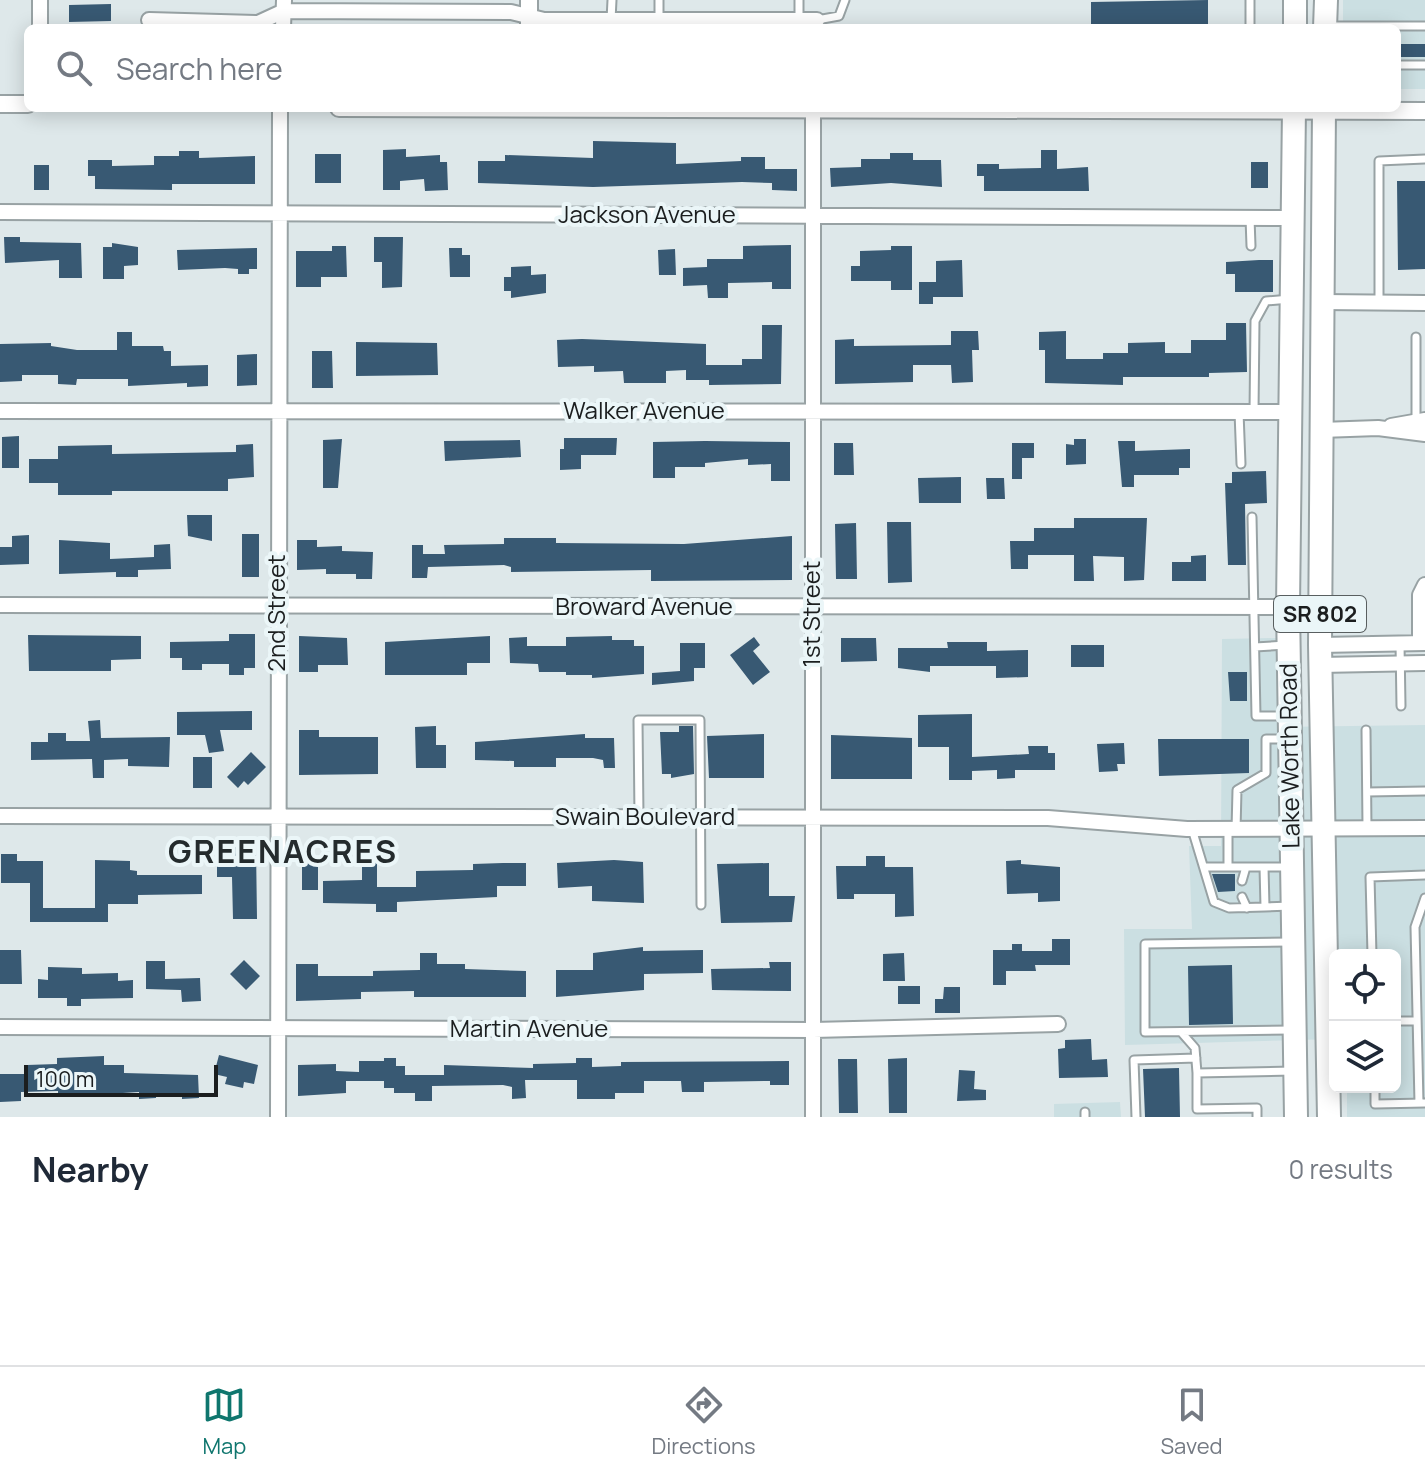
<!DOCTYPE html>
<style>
body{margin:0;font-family:Manrope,sans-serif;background:#f6f6f7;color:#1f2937}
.controls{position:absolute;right:24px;bottom:24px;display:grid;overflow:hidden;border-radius:12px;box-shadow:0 4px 20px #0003}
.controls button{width:72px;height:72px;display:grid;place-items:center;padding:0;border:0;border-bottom:2px solid #e0e1e3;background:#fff;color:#1f2937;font:40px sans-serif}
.scale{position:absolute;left:24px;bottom:20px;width:194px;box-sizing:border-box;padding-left:8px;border:4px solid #1b1e1f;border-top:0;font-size:22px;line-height:28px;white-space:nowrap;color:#1b1e1f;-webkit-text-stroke:6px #ebf6f8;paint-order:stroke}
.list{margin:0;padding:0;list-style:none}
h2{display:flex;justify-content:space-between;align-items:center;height:104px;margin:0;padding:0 32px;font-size:34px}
h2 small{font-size:26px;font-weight:400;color:#747a83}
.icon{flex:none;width:44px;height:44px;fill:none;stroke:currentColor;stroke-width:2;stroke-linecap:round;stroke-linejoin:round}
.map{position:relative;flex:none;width:1425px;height:1117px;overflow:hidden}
.search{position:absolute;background:#fff;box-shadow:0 4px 20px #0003;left:24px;right:24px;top:24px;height:88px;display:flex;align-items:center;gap:20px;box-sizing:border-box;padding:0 28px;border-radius:12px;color:#747a83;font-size:30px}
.sheet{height:248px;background:#fff}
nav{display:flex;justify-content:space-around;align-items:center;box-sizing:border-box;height:112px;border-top:2px solid #e0e1e3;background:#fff;font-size:22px;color:#747a83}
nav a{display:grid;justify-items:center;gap:4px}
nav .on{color:#0f766e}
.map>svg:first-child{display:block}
.built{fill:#cbdfe2}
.building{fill:#385973}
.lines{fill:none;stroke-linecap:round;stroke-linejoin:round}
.service-casing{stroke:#98a2a4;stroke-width:11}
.minor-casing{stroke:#98a2a4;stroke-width:18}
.tertiary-casing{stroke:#98a2a4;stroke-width:20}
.primary-casing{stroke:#98a2a4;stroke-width:26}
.service{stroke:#fff;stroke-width:7}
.minor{stroke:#fff;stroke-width:14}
.tertiary{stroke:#fff;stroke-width:16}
.primary{stroke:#fff;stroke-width:22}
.labels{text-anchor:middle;stroke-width:8;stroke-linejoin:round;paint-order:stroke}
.shield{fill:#ebf6f8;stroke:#595f60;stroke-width:2}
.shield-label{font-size:22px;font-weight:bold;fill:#1b1e1f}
.street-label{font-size:24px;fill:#1b1e1f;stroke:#ebf6f8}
.district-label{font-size:32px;font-weight:bold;letter-spacing:2px;fill:#242b2d;stroke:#ebf6f8}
</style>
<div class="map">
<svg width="1425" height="1117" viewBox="0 0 1425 1117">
<rect width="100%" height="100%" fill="#dee8ea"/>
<path class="built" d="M1343 0H1425V89H1397V28H1343Z
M1278 638V727L1425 725V1117H1347V1087H1395V955H1335V1039L1125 1045 1124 929H1192L1189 846H1221L1222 639Z
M1120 1102 1121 1117H1054V1104Z"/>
<path class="building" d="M1208 0V28H1091V2Z
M111 4V21L69 22V5Z
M1397 44H1425V57H1397Z
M593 141 676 143V164L741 161V157H765V169H797V191L772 190V183L742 182 593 187 478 183V161H505V155L593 158Z
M406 149V157L440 155V162H447L448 190 425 191 424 179 400 181V190H383V150Z
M1041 150H1057V169L1088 167 1089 191H984V176H977V164H999V169L1041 168Z
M179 151H199V158L255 156V184H172V190L95 189V176H88V160H112V166L154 165V156H179Z
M890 153H913V160H941L942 187 891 183 831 187 830 168 861 167V159H890Z
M315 154H341V183H315Z
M1251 162H1268V188H1251Z
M34 165H49V190H34Z
M1397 181H1425V269L1398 270Z
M4 237H20V242L81 243 82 278H59V260L5 263Z
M374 237H403L402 287 382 288V262H374Z
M112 243 138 247V265L124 266V279H103V247H112Z
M791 245V289H772V282L728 283V298H708L707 285 683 286V268L707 267V259H743V246Z
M332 246H346L347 277H321V287H296V251H332Z
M891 246H912V290H891V281H851V266H860V251L891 250Z
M257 248V269H249V274H238V269L225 268 178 270 177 250Z
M449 248H462V255H470V277H450Z
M675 249 676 275H659L658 250Z
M962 260 963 297H933V304H919V282H936V261Z
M1259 260H1273V292H1235V274H1226V262Z
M531 266V275L546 274V293L511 298V291H504V277H511V267Z
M1226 323H1246L1247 372 1209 373V377H1123V385L1045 383V350H1039V332L1066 331V359H1103V353H1128V343L1165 342V353H1191V340H1226Z
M762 325H782L781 384 709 385V380H686V370L666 371V383H624L623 371 594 372V366L558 367 557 340 582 339 706 344V365H742V359H762Z
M951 331H978L979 350H972L973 382 952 383 951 365H913V382L835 384V340L854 339V346L951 345Z
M117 332H132V346H163L164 351H171V366L208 365V386L187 387V383L128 386V379H77L76 385 58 384V375H22V381L0 382V344L51 343V346L77 350H117Z
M356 342 437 343 438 375 356 376Z
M312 351H332L333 388H312Z
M257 354V385L237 386V355Z
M19 436V468H2V437Z
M564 438H617L616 455H581V469L560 470V449H564Z
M342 439 338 488H323V440Z
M1074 439H1086V464L1066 465V444L1074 445Z
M520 440 521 457 445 461 444 441Z
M705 441 790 442V481H771V464L748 465V459L705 463V467H675V478H653V442Z
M1118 441H1135V451L1190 449V468H1179V475H1134V487H1122Z
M834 443H853L854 475H834Z
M1012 443H1034V458H1022V479H1012Z
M253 444 254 477 228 479V491H112V495H58V483H29V459H58V446L112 445V454L236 452V445Z
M1266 471 1267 503 1245 504 1246 565H1228L1225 483H1232V472Z
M961 477V503H919L918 478Z
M986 478H1004L1005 499H987Z
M187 515H212V541L188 536Z
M1074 518H1147L1144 580 1124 581V557L1093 556 1094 581H1074V555H1028V569H1011L1010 541H1034V528H1074Z
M887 522H911L912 582 888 583Z
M856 523 857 579H836L835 524Z
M242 534H259V577H242Z
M29 535V564L0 565V547H12V536Z
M792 536V580L651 581V570L511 572V567L504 565 428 567 427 578H412V545H423V554H445L444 545 504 544V538H556V543L684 544Z
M59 540 110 543V559L154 557V545L170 544 171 569 138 570V577H116V572L59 574Z
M297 540H317V547L342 546V551L373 552 372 579H356V574H326V569L297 570Z
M1206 555V581H1172V562H1191V556Z
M229 634H255V668H244V675H229V664H202V670H182V658H170V642L229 641Z
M28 635 141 636V659L111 660V671H29Z
M299 636 347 638 348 665H318V672H299Z
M490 636V663H467V675H385V642Z
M612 636V640H634V646H644V674L592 678V675H566V672H539L538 664 510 663 509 638 527 637V646H566V637Z
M754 637 760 645 753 651 770 672 753 685 730 655Z
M841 638H876L877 661 841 662Z
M947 642H987V651L1028 650V677L996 678V666H930V672L898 668V648H948Z
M680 643H705V668H694V681L652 685V673L680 671Z
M1071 645H1104V667H1071Z
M1228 672H1247V701H1230Z
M252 711V730H220L224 751 209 753 205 735H177V712Z
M972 714V757L1029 754 1028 746H1048V753H1055V770H1015V778L997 779V770L972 771V780H949V747H918V715Z
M100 720 101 738 170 737 169 767 128 766V759L104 760V778H93L92 759 31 760V742H48V733H66V741H90L88 721Z
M436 726V745H446V768H416L415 727Z
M679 726H693L694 774 671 778V774H662L660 732H679Z
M299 730H319V737H378V774L299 775Z
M585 734V738H614L615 768H604L603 760 593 758H556V767H514V761L475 760V742Z
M764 734V778H709L707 736Z
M831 735 912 738V779H831Z
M1158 739H1249V773L1159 776Z
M1124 743 1125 764H1117L1118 771 1099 772 1097 744Z
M251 752 266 767 248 785 244 781 238 788 227 777Z
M193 757H212V788H193Z
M232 847H256L257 919H233L232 877H217V862H232Z
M1 854H17V861H43V908H95V860L130 861V870L137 871V875H202V894L138 895V904H108V922H30V883H1Z
M866 856H885V867H913L914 916 895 917V894H854V899H837L836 866H866Z
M362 859H377V887H416V871L473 870V864L503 863H526V886H497V897L397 902V912H376V904L323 903V881L362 880Z
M614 860 643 862 644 903 592 901V886L558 888 557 863Z
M1021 860V864L1060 867V901L1038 902V893L1007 894 1006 861Z
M302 862H318V890H302Z
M769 863V896H795L792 922 721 923 717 864Z
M1212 874H1235V891L1218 892Z
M1052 939H1070V965H1035L1036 971H1006V985H993V950H1012V944H1022V951H1052Z
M643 947V951L703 950V973L644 974V990L556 997V970H593V953Z
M0 950H21L22 984H0Z
M420 953H437V964H465V969L526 971V997H414V991L361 992V999L296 1001V964H318V976H373V971L420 970Z
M904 953 905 981H883V954Z
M244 960 260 976 246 990 230 974Z
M146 961H165V979L200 978 201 1001 182 1002 181 990 146 989Z
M769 962H791V991L712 990 711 969 770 968Z
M1232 965 1233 1024 1189 1025 1188 966Z
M48 967 82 968V974L118 973V981L133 980V998L81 999V1006H67V998H38V979L48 980Z
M898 986H920V1004H898Z
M944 987H960V1013H935V999H943Z
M1091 1039 1092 1060 1107 1059 1108 1077 1059 1078 1058 1049 1065 1048V1040Z
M219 1055 258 1065 254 1084 244 1082 243 1088 225 1084 227 1077 214 1074Z
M104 1056V1065H124V1073L198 1075 199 1098 182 1099V1093H156V1098L139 1099V1092L58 1097V1091L21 1092V1101L0 1102V1074H28L27 1065 57 1064V1058Z
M384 1058H396V1066H405V1075H444V1065L533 1068V1064L576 1063V1058H592V1067L621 1066V1062L789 1061V1085H770V1081L704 1082V1092H682L681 1081H644V1093H615V1099H577V1080H525L526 1098 512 1099V1087L503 1085 432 1086V1101H415V1093H394V1088H384V1081H346V1093L298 1096V1065L336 1064V1071L359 1072V1061H384Z
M907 1058V1113H889L888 1059Z
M838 1059H857L858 1113H839Z
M1179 1068 1180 1117H1145L1143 1069Z
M959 1070 975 1071 974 1089 986 1090V1100L957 1101Z"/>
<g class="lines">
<defs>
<path id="service" d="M659 0V20
M611 20 612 0
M799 20V0
M817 20 839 16 845 0
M1327 26H1425
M1250 28V0
M1397 65H1425
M1250 218 1251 246
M1379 302V161L1425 159
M1239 412 1241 464
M1254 412 1255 321 1266 301 1290 299
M1416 423V337
M1252 517 1256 716H1287
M1400 644 1401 706
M1255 647 1286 645
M1366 730 1367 827
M1367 792 1425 791
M639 817 638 720H700L701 905
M1192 829 1214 902 1229 908 1265 907 1264 867H1206
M1236 830 1237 790 1266 773V739H1288
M1228 867V829
M1264 867H1290
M1242 881 1246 867
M1242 897 1247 908
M1265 907 1291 906
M1290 942 1145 944V1032L1291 1030
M1372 955 1370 877 1425 875
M1395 1021H1417
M1181 1032 1195 1048 1197 1073 1293 1071
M1197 1073V1109L1257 1108V1117
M1375 1087V1104L1425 1103
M1419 1103 1415 927 1425 898
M1085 1112V1117
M1136 1117 1134 1060 1196 1058"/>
<path id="minor" d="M149 20 258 23 284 11 511 12 544 20H817
M40 28V0
M283 28 284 0
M0 212 1294 218
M1322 302 1425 303
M0 411 1289 412
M1391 426 1425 420
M1321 430 1378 428 1425 434
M0 605 1288 607
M1420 643V595L1425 585
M1320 645 1425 643
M1320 665 1425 663
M0 816 1048 818 1187 829 1425 828
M0 1027 813 1030 1058 1024
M278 1117 280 108
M813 1117V110"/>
<path id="tertiary" d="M529 28V0
M0 104H28
M339 108 1425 111"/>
<path id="primary" d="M1295 28V0
M1325 28 1326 0
M1294 108 1288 607 1296 1117
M1324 108 1320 645 1329 1117"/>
</defs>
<use href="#service" class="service-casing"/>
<use href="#minor" class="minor-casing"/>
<use href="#tertiary" class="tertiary-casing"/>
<use href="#primary" class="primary-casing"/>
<use href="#service" class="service"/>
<use href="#minor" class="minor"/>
<use href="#tertiary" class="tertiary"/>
<use href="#primary" class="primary"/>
</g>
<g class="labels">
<rect class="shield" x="1274" y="596" width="92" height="36" rx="6"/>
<g class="shield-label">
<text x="1320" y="622">SR 802</text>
</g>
<g class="street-label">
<text x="647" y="223">Jackson Avenue</text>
<text x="644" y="419">Walker Avenue</text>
<text x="644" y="615">Broward Avenue</text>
<text transform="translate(277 613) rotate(-90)" y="8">2nd Street</text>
<text transform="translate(812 614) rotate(-90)" y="8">1st Street</text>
<text transform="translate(1290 756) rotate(-91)" y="8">Lake Worth Road</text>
<text x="645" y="825">Swain Boulevard</text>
<text x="529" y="1037">Martin Avenue</text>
</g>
<g class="district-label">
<text x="283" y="863">GREENACRES</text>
</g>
</g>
</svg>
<div class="controls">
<button><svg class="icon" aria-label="locate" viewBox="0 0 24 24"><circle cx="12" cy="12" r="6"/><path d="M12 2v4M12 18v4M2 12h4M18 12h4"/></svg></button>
<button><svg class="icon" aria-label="layers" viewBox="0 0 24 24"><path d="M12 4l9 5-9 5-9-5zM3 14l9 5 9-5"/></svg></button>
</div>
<div class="scale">100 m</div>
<div class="search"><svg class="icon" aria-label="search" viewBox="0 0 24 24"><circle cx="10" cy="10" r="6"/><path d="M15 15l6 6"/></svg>Search here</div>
</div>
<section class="sheet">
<h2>Nearby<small>0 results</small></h2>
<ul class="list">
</ul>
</section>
<nav>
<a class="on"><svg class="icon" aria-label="map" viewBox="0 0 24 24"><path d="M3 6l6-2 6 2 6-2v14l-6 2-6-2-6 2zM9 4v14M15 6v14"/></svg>Map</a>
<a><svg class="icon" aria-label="directions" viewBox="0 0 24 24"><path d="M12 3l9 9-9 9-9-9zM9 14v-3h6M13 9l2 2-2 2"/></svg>Directions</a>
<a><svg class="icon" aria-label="saved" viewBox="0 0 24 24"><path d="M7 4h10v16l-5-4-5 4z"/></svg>Saved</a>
</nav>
